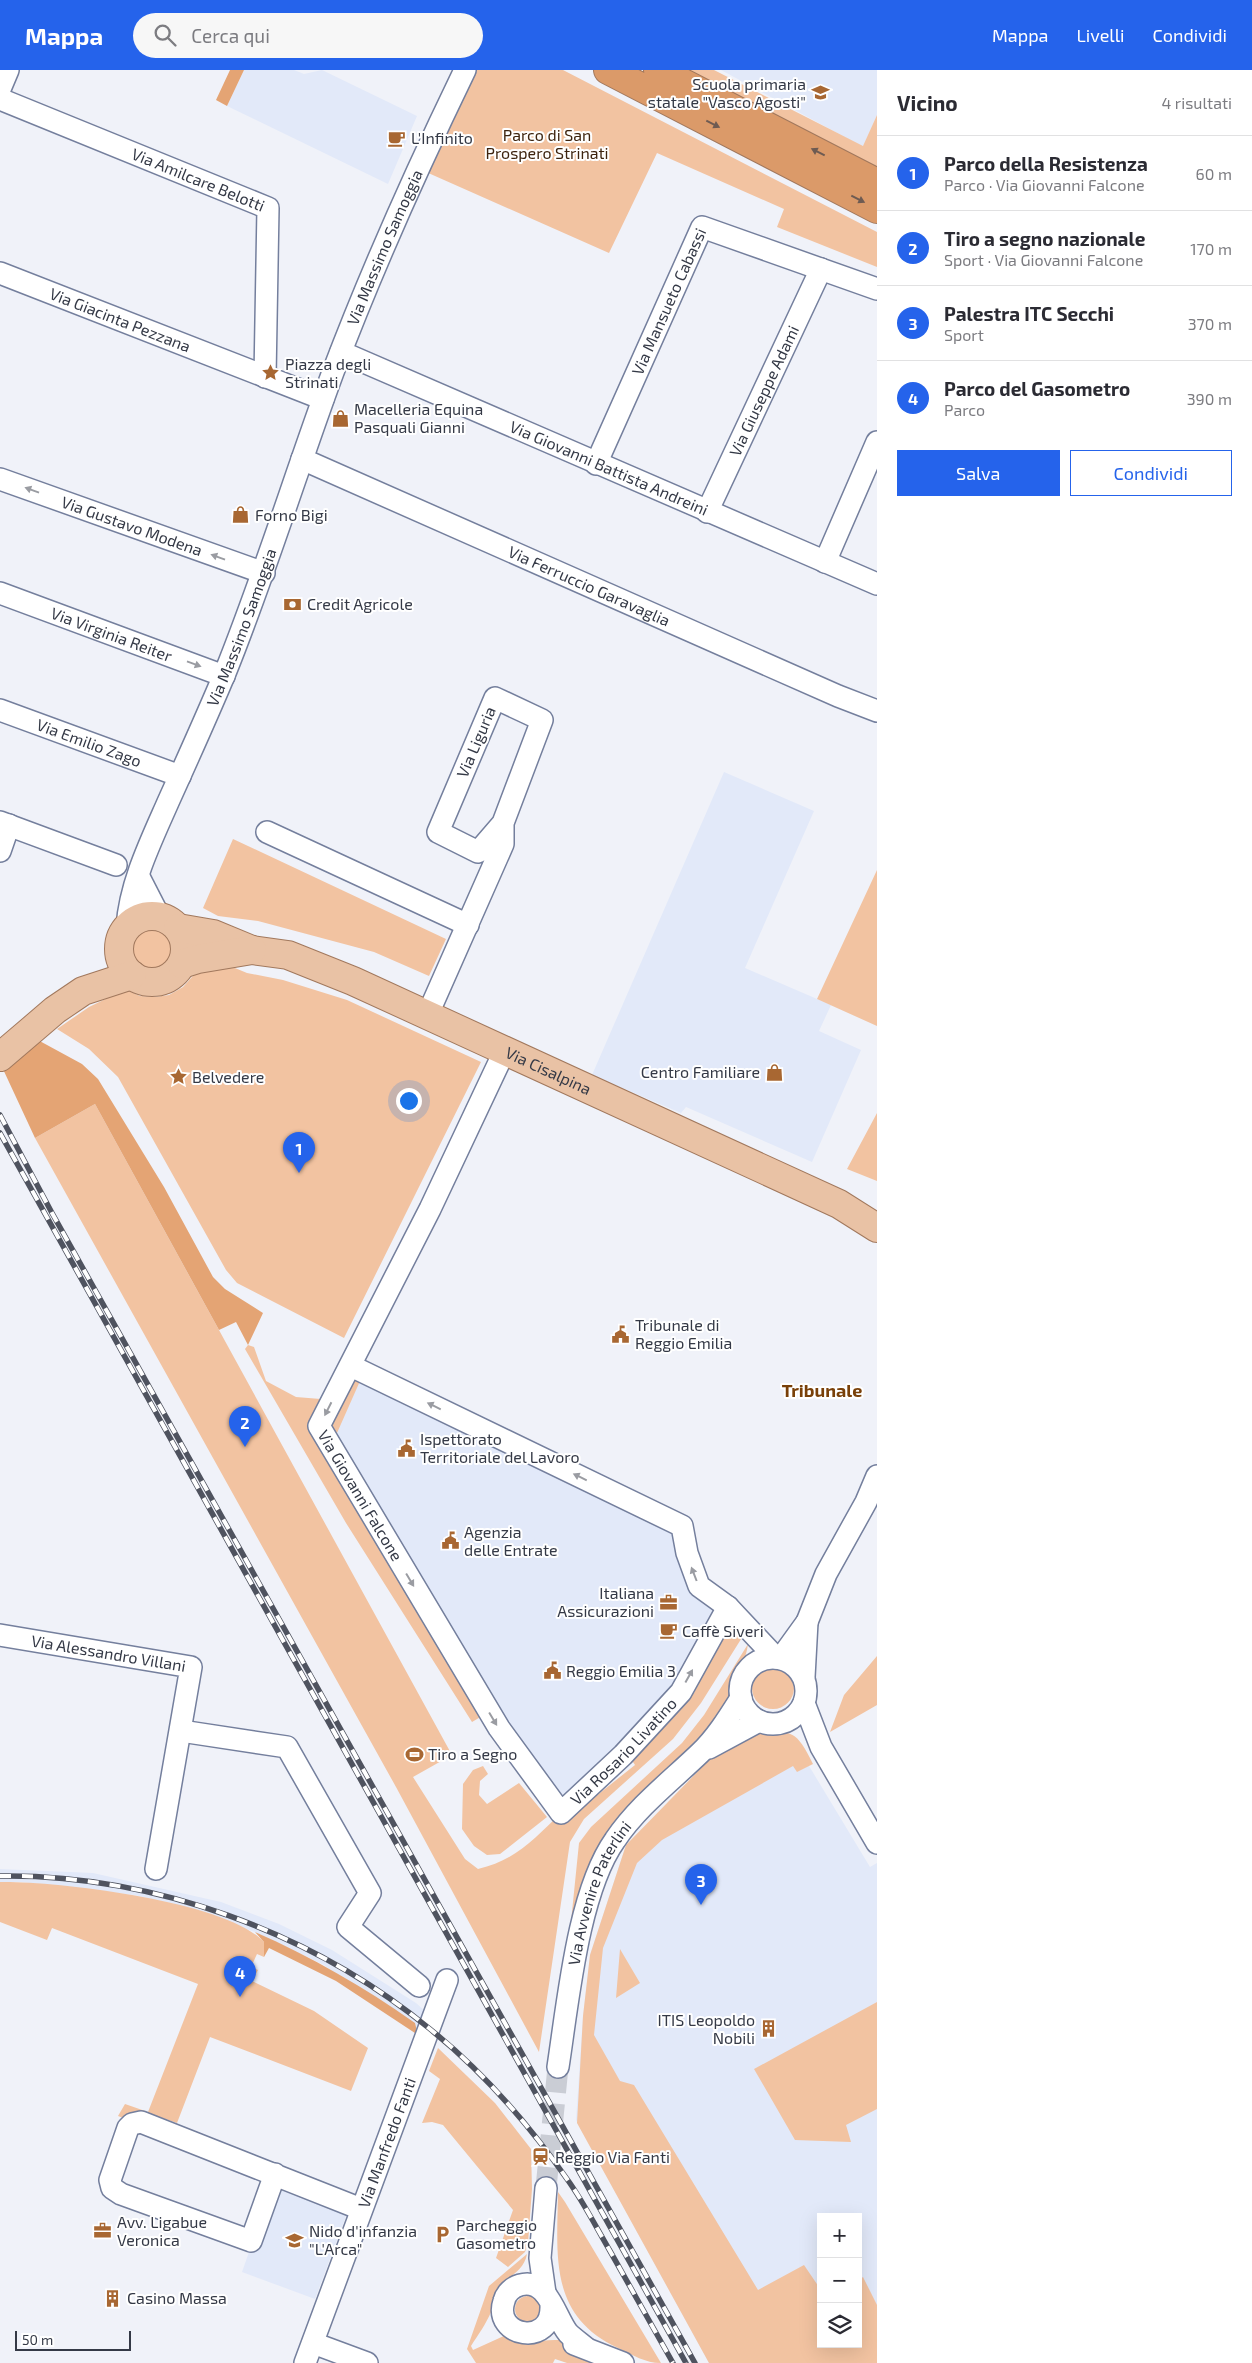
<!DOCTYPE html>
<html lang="it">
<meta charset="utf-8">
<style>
body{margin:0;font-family:"Exo 2",sans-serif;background:#f7f7f7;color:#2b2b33}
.controls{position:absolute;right:15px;bottom:15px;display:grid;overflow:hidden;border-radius:0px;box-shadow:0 5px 20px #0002}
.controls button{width:45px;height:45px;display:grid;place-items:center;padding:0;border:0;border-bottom:1px solid #e1e1e2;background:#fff;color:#2b2b33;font:25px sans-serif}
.scale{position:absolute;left:15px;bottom:12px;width:116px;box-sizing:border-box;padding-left:5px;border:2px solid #343946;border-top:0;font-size:14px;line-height:18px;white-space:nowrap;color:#343946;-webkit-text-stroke:4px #fff;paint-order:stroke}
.you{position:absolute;left:408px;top:1030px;width:18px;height:18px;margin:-12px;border:4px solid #fff;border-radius:50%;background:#1a73e8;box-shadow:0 0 0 8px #1a73e833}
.badge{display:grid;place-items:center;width:32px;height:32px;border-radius:50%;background:#2563eb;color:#fff;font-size:16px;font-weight:700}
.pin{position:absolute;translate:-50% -41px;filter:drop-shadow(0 1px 2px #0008)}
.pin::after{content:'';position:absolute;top:26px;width:18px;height:15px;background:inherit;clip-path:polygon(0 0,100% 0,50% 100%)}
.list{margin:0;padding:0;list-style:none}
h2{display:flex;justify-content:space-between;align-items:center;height:65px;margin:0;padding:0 20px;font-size:21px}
h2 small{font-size:16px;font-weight:400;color:#7c7c81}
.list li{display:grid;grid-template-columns:32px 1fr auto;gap:15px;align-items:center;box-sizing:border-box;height:75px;padding:0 20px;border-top:1px solid #e1e1e2}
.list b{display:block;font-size:19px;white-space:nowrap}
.list p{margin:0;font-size:16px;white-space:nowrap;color:#7c7c81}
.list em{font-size:16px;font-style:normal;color:#7c7c81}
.actions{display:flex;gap:10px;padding:15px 20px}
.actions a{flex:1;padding:11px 0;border:1px solid #2563eb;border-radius:0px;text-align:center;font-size:18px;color:#2563eb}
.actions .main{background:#2563eb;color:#fff}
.icon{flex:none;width:28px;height:28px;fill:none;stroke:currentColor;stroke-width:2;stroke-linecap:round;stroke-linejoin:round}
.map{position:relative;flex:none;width:877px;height:2293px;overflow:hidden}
header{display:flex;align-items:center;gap:30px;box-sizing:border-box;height:70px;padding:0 25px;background:#2563eb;color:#fff}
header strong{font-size:24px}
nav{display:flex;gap:28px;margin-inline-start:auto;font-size:18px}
.search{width:350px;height:45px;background:#f7f7f7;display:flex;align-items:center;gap:12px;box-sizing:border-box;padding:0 18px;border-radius:28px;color:#7c7c81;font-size:19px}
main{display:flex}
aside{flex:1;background:#fff}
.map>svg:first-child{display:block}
.built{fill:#e2e9f9;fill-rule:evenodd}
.green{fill:#f2c3a1}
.forest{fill:#e4a474}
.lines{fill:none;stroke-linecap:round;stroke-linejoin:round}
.minor-tunnel{stroke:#cacdd5;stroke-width:21;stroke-dasharray:21 11;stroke-linecap:butt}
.minor-casing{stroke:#747f9d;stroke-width:24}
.major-casing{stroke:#a1785d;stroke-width:30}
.highway-casing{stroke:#a1785d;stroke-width:30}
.minor{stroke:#fff;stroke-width:21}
.major{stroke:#e9c2a5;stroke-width:28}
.highway{stroke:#db9a69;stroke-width:28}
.rail-casing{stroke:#4f535f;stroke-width:5.5}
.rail{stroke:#fff;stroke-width:4;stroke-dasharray:11;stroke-linecap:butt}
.oneway{fill:#6e5b52}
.oneway2{fill:#9a9ca2}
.labels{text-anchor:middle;stroke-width:4;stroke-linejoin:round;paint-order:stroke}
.poi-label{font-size:16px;fill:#343946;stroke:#fff;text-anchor:start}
.park-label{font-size:16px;fill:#3e240f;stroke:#fff}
.street-label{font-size:16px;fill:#343946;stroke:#fff}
.neighbourhood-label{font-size:18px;font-weight:bold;fill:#794009;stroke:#fff}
</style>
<header>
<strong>Mappa</strong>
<div class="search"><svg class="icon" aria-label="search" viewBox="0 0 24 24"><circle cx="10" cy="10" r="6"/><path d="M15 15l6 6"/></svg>Cerca qui</div>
<nav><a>Mappa</a><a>Livelli</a><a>Condividi</a></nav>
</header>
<main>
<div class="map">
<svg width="877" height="2293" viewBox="0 0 877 2293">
<rect width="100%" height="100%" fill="#f0f2f9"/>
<path class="built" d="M244 0H294L304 4 322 0 417 46 388 114 227 36Z
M721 0H877V45L863 77Z
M724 702 814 741 745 898 831 935 819 961 861 980 812 1092 686 1037 681 1043 592 1005Z
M351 1296 682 1456 687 1483 728 1537 681 1622 561 1743 321 1353Z
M800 1681 870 1797 877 1793V2293H709L576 2050 583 1946 590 1885 626 1775ZM821 2147H858V2274H821Z
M0 1799 93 1803 221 1832 279 1854 332 1880 416 1933 426 1942 418 1965 324 1895 255 1862 174 1834 134 1825 22 1812H0Z
M275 2108 349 2138 315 2229 242 2202Z"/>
<path class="green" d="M474 0H563L877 162V197L777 157 784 139 657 83 609 183 426 102Z
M682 0H714L863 76 877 45V97Z
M233 769 446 869 429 906 374 882 258 851 218 846 203 838Z
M877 800V956L817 929Z
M131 880a20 20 0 1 1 40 0a20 20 0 1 1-40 0Z
M223 893 247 903 283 910 347 930 481 992 344 1268 237 1213 226 1200 118 1007 89 979 57 959 89 937 122 921H129L140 926 155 927 169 925 183 917 199 899Z
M95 1034 452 1685 413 1707 465 1789 478 1799C515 1791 535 1768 561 1743L566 1750 635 1695 631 1689 694 1623 733 1542 748 1558 701 1633 673 1669 584 1749 570 1772 539 1982 396 1717 35 1068Z
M877 1043V1111L847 1099Z
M248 1275 254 1277 266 1311 296 1327 333 1330 360 1277 364 1302 337 1363 321 1353 489 1642 472 1652 346 1453 245 1279Z
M748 1574C746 1589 742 1592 737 1605 732 1621 737 1623 726 1640L655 1712 615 1758 566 1901 579 1773 591 1757 682 1673 704 1645Z
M877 1586V1635L830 1662 844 1625Z
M752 1618a21 21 0 1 1 42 0a21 21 0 1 1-42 0Z
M752 1661C792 1663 794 1656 813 1694L797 1702 793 1696 662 1770 637 1793 603 1878 594 1965 620 2011 634 2015 758 2220 804 2195 821 2220V2274H858V2211L863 2207 877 2235V2293H709L577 2053 583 1946 590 1885 626 1775 709 1690Z
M483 1696 488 1704 480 1711 479 1725 487 1734 519 1713 547 1747 500 1784 487 1785 474 1776 462 1759 463 1714 473 1700Z
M0 1812C57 1811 227 1831 264 1872V1887L257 1884 251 1897 258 1900 252 1911 314 1941 368 1978 351 2021 210 1967 177 2053 148 2043 126 2049 118 2046 125 2034 148 2042 198 1914 52 1858 47 1870 0 1852Z
M620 1879 640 1913 616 1928Z
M877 1932V2039L846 2055 851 2072 795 2070 754 1999Z
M438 1978 495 2033 531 2079 532 2119 528 2173 525 2182 508 2197 496 2188 513 2140 443 2055 432 2052 422 2053 440 2009 429 2001Z
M558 2122 565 2132 661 2293C645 2293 633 2285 618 2278 549 2246 557 2187 558 2122Z
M527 2184C524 2201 510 2204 501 2217 495 2225 495 2233 491 2242 486 2254 478 2265 471 2276L473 2280 506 2265C524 2277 539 2269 559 2270 574 2271 607 2287 623 2293H567L555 2289 553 2293H476L467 2279 489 2216Z
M515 2239a13 13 0 1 1 26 0a13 13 0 1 1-26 0Z"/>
<path class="forest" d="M230 0H244L227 36 216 30Z
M36 969 82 994 98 1009 164 1117 213 1207 225 1219 263 1243 248 1275 236 1252 219 1260 95 1034 35 1068 2 997Z
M255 1862C312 1887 364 1917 415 1953L418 1965 336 1911 269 1878 264 1887V1872Z"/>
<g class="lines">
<path class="minor-tunnel" d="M546 2118 558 1997"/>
<defs>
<g id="minor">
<path d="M0 19 8 0"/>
<path id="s1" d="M0 29 268 138 265 307"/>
<path id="s2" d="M0 203 323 329"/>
<path id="s3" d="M341 282 877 514"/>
<path id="s4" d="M302 389 838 626 877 641"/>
<path id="s5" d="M596 394 702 157 877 219"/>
<path id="s6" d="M0 409 264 503"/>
<path id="s7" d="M707 442 821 199"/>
<path d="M825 492 877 372"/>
<path id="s8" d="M0 523 224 606"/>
<path id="s9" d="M0 640 180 706"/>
<path d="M0 752 116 795"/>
<path d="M267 762 468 855"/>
<path d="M0 781 9 755"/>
<path d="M139 807 159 846"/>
<path id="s10" d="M127 857C130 813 151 771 169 730 188 688 207 646 225 603 265 504 296 402 333 302 372 199 417 99 465 0"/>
<path d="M427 946 503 774V753L542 650 495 628 438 762 478 782 503 753"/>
<path id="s11" d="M504 982 430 1139 319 1356 499 1658 561 1743 623 1685 681 1622 728 1537"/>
<path d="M351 1296 682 1456 687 1483 699 1516 728 1537 776 1588"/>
<path id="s12" d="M0 1565 191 1597 156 1799"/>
<path d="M781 1588 807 1552 826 1504 866 1432 877 1406"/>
<circle cx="773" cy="1621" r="33"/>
<path d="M804 1607 807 1552"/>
<path d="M804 1633 821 1677 877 1773"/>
<path d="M181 1661 287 1677 370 1823 348 1857 419 1916"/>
<path d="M709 1678 759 1651"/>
<path id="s13" d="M558 1997C568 1932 578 1822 615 1770 638 1736 671 1711 700 1683 716 1668 729 1647 741 1628"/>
<path d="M275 2104 251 2171 121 2124 112 2118 110 2110 128 2058 132 2054 141 2052 361 2139"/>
<path d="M545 2223 540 2188 546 2118"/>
<path d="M551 2235C553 2278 492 2267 504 2231 506 2223 513 2217 520 2215 548 2207 555 2247 568 2263 573 2268 580 2273 586 2278"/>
<path d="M313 2273 367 2293"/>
<path d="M574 2274 623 2293"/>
<path id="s14" d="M305 2293 447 1910"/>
</g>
<g id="major">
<circle cx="152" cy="879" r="33"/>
<path id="s15" d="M178 858 213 864 252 880 288 885 353 911 839 1134 877 1158"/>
<path d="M182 894 198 889 252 880"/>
<path d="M0 987 55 940 83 921 132 905"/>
</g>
<path id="highway" d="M608 0 877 139
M658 0 877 113"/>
</defs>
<use href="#minor" class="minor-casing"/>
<use href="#major" class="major-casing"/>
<use href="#highway" class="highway-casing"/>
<use href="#minor" class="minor"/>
<use href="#major" class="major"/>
<use href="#highway" class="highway"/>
<defs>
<path id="rail" d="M0 1045 52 1143 695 2293
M0 1063 686 2293
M0 1806C153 1804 312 1862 430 1959 482 2001 528 2053 567 2109 583 2131 596 2157 610 2181 631 2218 652 2256 673 2293"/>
</defs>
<use href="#rail" class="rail-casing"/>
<use href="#rail" class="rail"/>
</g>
<defs><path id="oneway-solid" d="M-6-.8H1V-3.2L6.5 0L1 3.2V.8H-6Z" transform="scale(1.25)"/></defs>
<g class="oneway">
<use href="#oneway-solid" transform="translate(713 54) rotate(27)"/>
<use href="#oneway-solid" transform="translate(818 82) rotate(-153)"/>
<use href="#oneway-solid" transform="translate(858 129) rotate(27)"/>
</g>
<g class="oneway2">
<use href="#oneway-solid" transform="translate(32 420) rotate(-160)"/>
<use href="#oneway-solid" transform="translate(218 487) rotate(-160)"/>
<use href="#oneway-solid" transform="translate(194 594) rotate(20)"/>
<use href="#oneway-solid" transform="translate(434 1336) rotate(-154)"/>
<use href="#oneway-solid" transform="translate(328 1339) rotate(117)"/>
<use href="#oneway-solid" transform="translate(580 1407) rotate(-154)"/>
<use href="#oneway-solid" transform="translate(694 1504) rotate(-111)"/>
<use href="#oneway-solid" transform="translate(410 1510) rotate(59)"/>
<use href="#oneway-solid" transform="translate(689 1606) rotate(-61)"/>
<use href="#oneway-solid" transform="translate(493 1649) rotate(59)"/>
</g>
<defs>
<symbol id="school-bare" viewBox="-9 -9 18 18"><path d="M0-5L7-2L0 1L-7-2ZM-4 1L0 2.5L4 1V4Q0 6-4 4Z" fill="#a86732" stroke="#fff" stroke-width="2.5" paint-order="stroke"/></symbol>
<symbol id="cafe-bare" viewBox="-9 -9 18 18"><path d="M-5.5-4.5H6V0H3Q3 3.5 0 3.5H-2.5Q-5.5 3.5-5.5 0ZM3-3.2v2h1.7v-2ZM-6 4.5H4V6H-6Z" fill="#a86732" stroke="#fff" stroke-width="2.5" paint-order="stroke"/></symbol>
<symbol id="sight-bare" viewBox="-9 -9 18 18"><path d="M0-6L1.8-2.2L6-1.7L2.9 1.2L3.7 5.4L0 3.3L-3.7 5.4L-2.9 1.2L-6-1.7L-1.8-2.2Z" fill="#a86732" stroke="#fff" stroke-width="2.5" paint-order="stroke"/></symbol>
<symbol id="shop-bare" viewBox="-9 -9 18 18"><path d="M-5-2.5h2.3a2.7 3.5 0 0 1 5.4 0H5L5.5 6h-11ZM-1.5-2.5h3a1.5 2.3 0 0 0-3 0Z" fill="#a86732" stroke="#fff" stroke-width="2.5" paint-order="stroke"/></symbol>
<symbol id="bank-bare" viewBox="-9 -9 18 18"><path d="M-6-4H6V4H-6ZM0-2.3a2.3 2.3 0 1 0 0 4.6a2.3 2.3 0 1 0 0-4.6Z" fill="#a86732" stroke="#fff" stroke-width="2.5" paint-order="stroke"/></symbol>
<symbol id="civic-bare" viewBox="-9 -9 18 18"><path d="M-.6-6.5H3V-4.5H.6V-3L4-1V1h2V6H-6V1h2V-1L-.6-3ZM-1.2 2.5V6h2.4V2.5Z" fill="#a86732" stroke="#fff" stroke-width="2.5" paint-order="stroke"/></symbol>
<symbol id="office-bare" viewBox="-9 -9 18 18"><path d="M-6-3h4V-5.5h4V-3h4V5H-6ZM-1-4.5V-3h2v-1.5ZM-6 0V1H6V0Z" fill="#a86732" stroke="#fff" stroke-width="2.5" paint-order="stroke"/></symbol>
<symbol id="stadium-bare" viewBox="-9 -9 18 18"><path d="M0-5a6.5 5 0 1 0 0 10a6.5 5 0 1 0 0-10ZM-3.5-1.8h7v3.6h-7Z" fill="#a86732" stroke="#fff" stroke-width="2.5" paint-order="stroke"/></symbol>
<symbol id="building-bare" viewBox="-9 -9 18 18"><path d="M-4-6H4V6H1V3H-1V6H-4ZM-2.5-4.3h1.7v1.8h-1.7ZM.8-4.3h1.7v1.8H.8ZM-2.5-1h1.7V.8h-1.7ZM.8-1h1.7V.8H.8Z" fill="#a86732" stroke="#fff" stroke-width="2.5" paint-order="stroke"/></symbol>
<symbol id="station-bare" viewBox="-9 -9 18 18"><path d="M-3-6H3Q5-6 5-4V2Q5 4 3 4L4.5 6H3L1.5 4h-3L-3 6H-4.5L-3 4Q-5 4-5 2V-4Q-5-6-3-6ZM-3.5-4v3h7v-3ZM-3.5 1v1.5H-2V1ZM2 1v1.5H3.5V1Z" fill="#a86732" stroke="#fff" stroke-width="2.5" paint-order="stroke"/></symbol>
<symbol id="parking-bare" viewBox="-9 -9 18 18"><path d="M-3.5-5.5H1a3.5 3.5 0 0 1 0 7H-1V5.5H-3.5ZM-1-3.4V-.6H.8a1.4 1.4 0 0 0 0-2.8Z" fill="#a86732" stroke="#fff" stroke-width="2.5" paint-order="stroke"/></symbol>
</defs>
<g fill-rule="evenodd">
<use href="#school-bare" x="808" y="10" width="25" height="25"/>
<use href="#cafe-bare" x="384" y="56" width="25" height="25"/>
<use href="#sight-bare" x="258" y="290" width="25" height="25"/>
<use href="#shop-bare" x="328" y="336" width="25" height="25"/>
<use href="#shop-bare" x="228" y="432" width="25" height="25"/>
<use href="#bank-bare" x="280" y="522" width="25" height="25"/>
<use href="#shop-bare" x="762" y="990" width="25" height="25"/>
<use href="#sight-bare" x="166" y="994" width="25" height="25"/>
<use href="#civic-bare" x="608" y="1252" width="25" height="25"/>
<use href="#civic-bare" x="394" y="1366" width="25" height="25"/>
<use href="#civic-bare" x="438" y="1458" width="25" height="25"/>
<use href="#office-bare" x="656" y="1520" width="25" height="25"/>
<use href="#cafe-bare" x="656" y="1548" width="25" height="25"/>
<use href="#civic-bare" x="540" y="1588" width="25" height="25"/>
<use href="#stadium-bare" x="402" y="1672" width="25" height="25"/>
<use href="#building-bare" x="756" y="1946" width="25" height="25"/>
<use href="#station-bare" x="528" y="2074" width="25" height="25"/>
<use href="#office-bare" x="90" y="2148" width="25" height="25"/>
<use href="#parking-bare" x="430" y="2152" width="25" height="25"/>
<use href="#school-bare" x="282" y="2158" width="25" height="25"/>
<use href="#building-bare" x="100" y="2216" width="25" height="25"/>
</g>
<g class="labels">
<g class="poi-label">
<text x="806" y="20" text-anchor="end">Scuola primaria<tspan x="806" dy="18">statale "Vasco Agosti"</tspan></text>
<text x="411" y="74">L'Infinito</text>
<text x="285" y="300">Piazza degli<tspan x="285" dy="18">Strinati</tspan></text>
<text x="354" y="345">Macelleria Equina<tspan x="354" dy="18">Pasquali Gianni</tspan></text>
<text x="255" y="451">Forno Bigi</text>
<text x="307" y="540">Credit Agricole</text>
<text x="760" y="1008" text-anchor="end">Centro Familiare</text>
<text x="192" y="1013">Belvedere</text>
<text x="635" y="1261">Tribunale di<tspan x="635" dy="18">Reggio Emilia</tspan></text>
<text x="420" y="1375">Ispettorato<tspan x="420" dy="18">Territoriale del Lavoro</tspan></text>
<text x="464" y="1468">Agenzia<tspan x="464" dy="18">delle Entrate</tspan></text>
<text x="654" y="1529" text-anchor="end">Italiana<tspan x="654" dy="18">Assicurazioni</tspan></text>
<text x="682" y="1567">Caffè Siveri</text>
<text x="566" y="1607">Reggio Emilia 3</text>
<text x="428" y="1690">Tiro a Segno</text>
<text x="755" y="1956" text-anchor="end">ITIS Leopoldo<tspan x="755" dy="18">Nobili</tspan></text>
<text x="555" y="2093">Reggio Via Fanti</text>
<text x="117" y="2158">Avv. Ligabue<tspan x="117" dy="18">Veronica</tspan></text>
<text x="456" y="2161">Parcheggio<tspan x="456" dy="18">Gasometro</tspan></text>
<text x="309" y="2167">Nido d'infanzia<tspan x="309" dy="18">"L'Arca"</tspan></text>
<text x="127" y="2234">Casino Massa</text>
</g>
<g class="park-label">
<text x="547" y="71">Parco di San<tspan x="547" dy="18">Prospero Strinati</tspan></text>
</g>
<g class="street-label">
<text dy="6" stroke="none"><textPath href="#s1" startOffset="214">Via Amilcare Belotti</textPath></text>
<text dy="6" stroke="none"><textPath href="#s10" startOffset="728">Via Massimo Samoggia</textPath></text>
<text dy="6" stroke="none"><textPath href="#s5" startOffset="178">Via Mansueto Cabassi</textPath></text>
<text dy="6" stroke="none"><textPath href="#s2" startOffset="129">Via Giacinta Pezzana</textPath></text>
<text dy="6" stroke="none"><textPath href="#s7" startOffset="134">Via Giuseppe Adami</textPath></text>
<text dy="6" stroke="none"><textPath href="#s3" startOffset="292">Via Giovanni Battista Andreini</textPath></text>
<text dy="6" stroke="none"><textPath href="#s6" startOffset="140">Via Gustavo Modena</textPath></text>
<text dy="6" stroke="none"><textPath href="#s4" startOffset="314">Via Ferruccio Garavaglia</textPath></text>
<text dy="6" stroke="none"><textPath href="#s10" startOffset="322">Via Massimo Samoggia</textPath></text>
<text dy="6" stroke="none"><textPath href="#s8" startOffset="119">Via Virginia Reiter</textPath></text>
<text transform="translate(476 672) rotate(-67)" y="6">Via Liguria</text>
<text dy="6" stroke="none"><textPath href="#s9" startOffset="95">Via Emilio Zago</textPath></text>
<text dy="6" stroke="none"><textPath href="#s15" startOffset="399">Via Cisalpina</textPath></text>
<text dy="6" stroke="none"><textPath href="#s11" startOffset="498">Via Giovanni Falcone</textPath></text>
<text dy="6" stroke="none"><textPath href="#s12" startOffset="110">Via Alessandro Villani</textPath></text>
<text dy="6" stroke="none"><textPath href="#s11" startOffset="962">Via Rosario Livatino</textPath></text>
<text dy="6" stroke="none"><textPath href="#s13" startOffset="180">Via Avvenire Paterlini</textPath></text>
<text dy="6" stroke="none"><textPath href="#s14" startOffset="235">Via Manfredo Fanti</textPath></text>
</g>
<g class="neighbourhood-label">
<text x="822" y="1327">Tribunale</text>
</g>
</g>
</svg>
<div class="controls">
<button>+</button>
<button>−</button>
<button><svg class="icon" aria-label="layers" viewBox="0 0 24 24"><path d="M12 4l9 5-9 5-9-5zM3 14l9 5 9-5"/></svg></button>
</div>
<div class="scale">50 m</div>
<div class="you"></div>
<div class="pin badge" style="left:299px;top:1103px">1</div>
<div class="pin badge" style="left:245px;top:1377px">2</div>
<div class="pin badge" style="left:701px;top:1835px">3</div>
<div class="pin badge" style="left:240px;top:1927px">4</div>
</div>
<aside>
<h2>Vicino<small>4 risultati</small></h2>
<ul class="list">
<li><span class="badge">1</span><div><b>Parco della Resistenza</b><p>Parco · Via Giovanni Falcone</p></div><em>60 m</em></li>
<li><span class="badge">2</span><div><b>Tiro a segno nazionale</b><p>Sport · Via Giovanni Falcone</p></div><em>170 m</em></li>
<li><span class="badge">3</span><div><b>Palestra ITC Secchi</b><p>Sport</p></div><em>370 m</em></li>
<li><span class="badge">4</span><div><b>Parco del Gasometro</b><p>Parco</p></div><em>390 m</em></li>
</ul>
<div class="actions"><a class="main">Salva</a><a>Condividi</a></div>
</aside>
</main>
